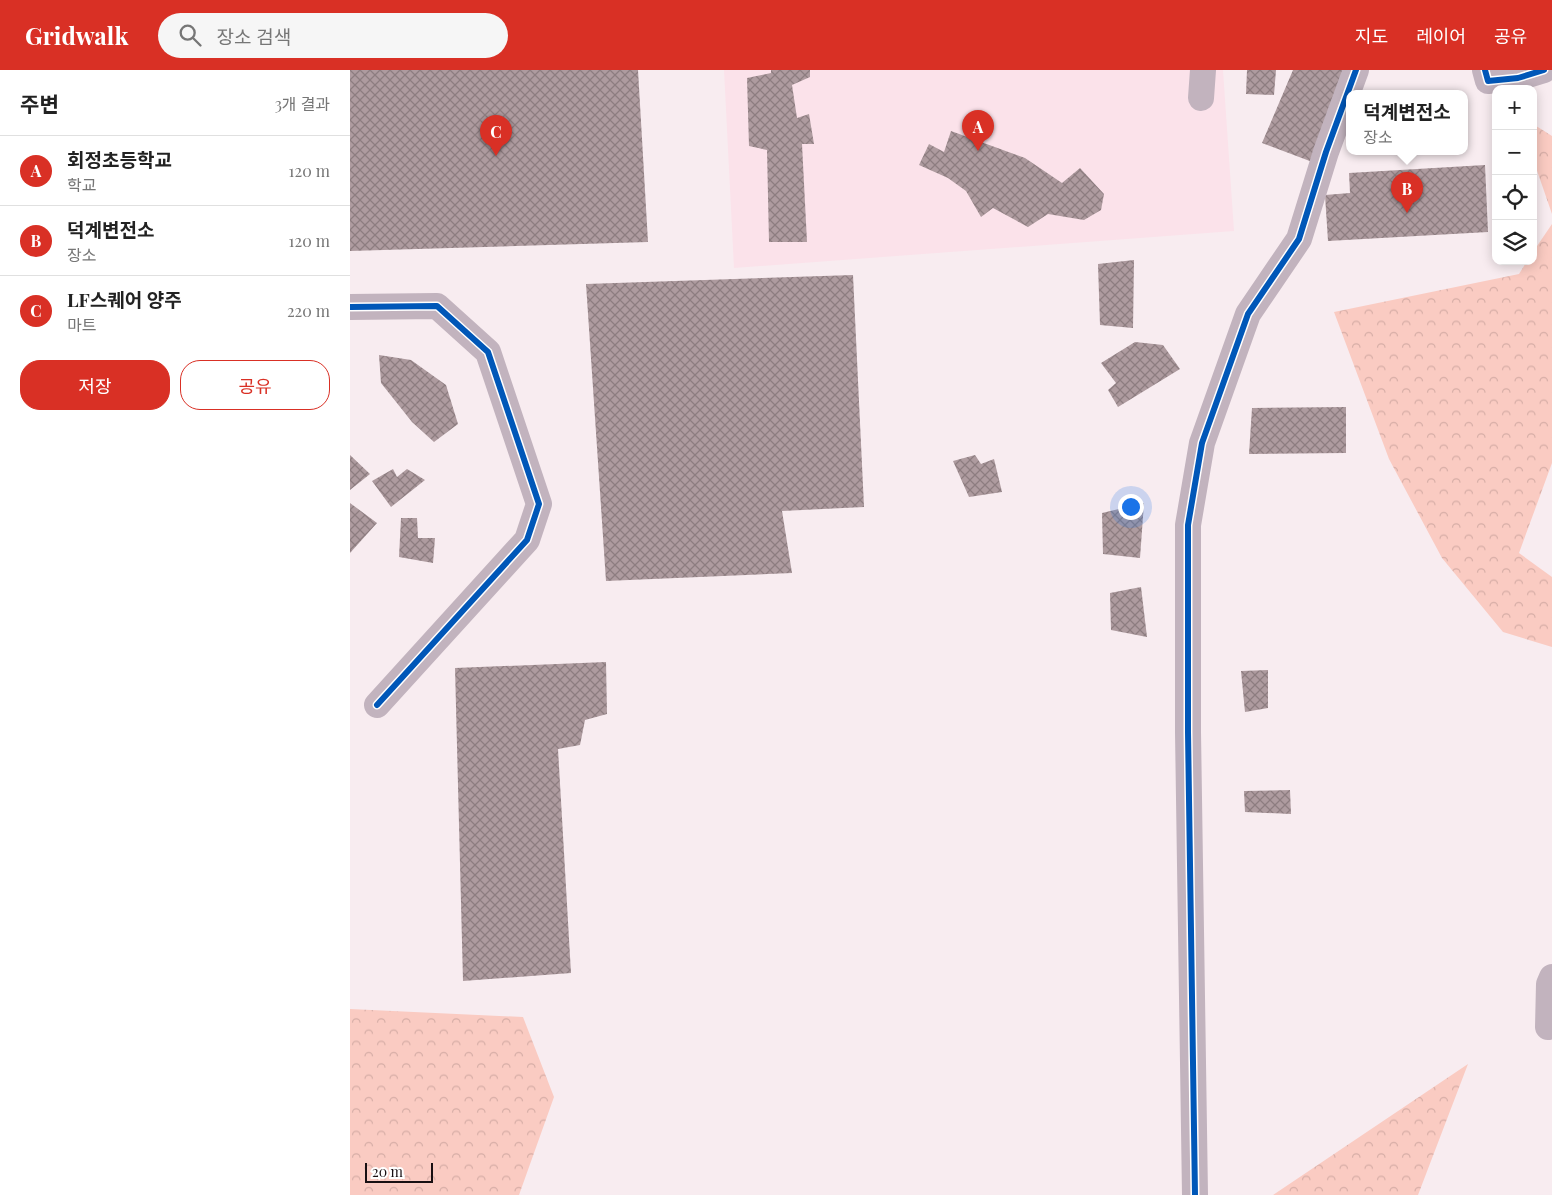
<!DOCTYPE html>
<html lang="ko">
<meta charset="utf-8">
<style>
body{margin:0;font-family:"Playfair Display","Noto Sans KR",serif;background:#f6f6f6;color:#222}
.controls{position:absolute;right:15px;top:15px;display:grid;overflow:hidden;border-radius:10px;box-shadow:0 2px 12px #0003}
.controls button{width:45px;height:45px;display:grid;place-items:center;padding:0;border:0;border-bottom:1px solid #e0e0e0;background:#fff;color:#222;font:25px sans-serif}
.scale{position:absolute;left:15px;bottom:12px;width:68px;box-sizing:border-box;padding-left:5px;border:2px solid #180f12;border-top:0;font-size:14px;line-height:18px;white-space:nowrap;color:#180f12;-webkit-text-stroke:4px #fff;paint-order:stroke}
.you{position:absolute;left:780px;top:436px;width:18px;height:18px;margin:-12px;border:4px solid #fff;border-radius:50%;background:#1a73e8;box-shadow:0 0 0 8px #1a73e833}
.badge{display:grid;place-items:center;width:32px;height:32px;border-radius:50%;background:#d93025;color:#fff;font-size:16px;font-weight:700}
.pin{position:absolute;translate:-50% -41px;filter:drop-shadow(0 1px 2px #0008)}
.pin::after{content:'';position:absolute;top:26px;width:18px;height:15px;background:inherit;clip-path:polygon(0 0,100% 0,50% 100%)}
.popup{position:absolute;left:996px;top:20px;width:122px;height:65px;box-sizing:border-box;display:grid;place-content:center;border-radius:10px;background:#fff;filter:drop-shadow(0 1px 4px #0005);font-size:16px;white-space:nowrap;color:#767676}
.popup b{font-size:19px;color:#222}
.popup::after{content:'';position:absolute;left:50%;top:100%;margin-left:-10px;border:10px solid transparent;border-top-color:#fff}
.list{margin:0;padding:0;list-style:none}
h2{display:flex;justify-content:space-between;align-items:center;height:65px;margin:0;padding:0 20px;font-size:21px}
h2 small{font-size:16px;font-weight:400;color:#767676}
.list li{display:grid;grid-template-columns:32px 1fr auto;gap:15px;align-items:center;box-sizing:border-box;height:70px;padding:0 20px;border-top:1px solid #e0e0e0}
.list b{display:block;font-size:19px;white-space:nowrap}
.list p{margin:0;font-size:16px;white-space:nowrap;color:#767676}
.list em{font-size:16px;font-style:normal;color:#767676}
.actions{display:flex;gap:10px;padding:15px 20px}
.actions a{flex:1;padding:11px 0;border:1px solid #d93025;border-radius:20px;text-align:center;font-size:18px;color:#d93025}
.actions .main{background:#d93025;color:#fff}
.icon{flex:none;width:28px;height:28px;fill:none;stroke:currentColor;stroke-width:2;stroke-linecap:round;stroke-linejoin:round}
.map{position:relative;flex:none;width:1202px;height:1125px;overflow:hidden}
header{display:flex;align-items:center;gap:30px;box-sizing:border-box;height:70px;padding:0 25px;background:#d93025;color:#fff}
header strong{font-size:24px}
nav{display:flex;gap:28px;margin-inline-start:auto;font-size:18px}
.search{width:350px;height:45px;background:#f6f6f6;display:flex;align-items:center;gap:12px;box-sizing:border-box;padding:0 18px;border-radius:28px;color:#767676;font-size:19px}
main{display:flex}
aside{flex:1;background:#fff}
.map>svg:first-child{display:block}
.built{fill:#fbe2ea}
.forest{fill:url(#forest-crowns)}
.building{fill:url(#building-cross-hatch)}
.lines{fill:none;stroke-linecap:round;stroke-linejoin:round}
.minor{stroke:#c2b3be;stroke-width:26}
.cycleway-casing{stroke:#fff;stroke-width:9}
.cycleway{stroke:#0057b8;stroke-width:6}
</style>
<header>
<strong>Gridwalk</strong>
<div class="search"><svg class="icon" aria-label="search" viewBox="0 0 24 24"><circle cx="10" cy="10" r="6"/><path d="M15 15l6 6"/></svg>장소 검색</div>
<nav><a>지도</a><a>레이어</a><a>공유</a></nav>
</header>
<main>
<aside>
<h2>주변<small>3개 결과</small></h2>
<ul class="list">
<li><span class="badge">A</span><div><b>회정초등학교</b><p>학교</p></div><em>120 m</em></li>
<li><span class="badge">B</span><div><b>덕계변전소</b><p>장소</p></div><em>120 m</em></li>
<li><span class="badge">C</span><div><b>LF스퀘어 양주</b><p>마트</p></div><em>220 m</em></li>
</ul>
<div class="actions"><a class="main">저장</a><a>공유</a></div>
</aside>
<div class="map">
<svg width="1202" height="1125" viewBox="0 0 1202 1125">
<defs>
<pattern id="forest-crowns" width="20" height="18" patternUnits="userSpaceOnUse" patternTransform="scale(1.25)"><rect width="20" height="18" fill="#facbc2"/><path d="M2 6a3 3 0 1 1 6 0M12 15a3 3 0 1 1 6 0" fill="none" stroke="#d6ada6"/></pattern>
<pattern id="building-cross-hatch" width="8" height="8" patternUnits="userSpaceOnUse" patternTransform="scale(1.25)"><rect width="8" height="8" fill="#ae9b9f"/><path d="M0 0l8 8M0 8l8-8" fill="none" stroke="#8d7d80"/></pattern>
</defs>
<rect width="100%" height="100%" fill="#f8ecf0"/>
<path class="built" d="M374 0H873L884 161 384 198Z"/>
<path class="forest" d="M1183 54 1202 66V144L1183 89Z
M1202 154V393L1169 483 1202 507V577L1153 562 1092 488 1039 389 984 242 1169 204 1177 191H1183V182Z
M0 939 173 947 204 1027 169 1125H0Z
M1118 994 1068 1125H923Z"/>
<path class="building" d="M0 0H288L298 172 0 181Z
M421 0H460V7L442 15 447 48 459 44 464 74H452L457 172H419L417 80 399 76 397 8 421 3Z
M897 0H926L924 25 896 24Z
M943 0H997L965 93 912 73Z
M601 61 675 88 712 113 730 98 754 124 751 140 734 150 698 144 678 157 643 138 631 147 616 121 598 108 569 95 579 74 594 82Z
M1135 95 1138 162 978 171 975 125 1000 123 999 103Z
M784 190 783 258 750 255 748 194Z
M503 205 514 437 432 441 442 503 256 511 236 214Z
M785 272 813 275 830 299 768 337 758 320 766 313 751 293Z
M29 285 61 290 96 315 108 354 84 372 62 352 31 313Z
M996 337V383L899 384 902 338Z
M0 385 20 404 0 420Z
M625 385 631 394 644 389 652 422 619 427 603 391Z
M43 399 47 407 57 399 75 410 41 437 22 411Z
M0 433 27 453 0 483Z
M794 433 790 488 753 484 752 443Z
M51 448H67L68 468H85L83 493 49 487Z
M791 517 797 567 761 560 760 523Z
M256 592 257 644 235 650 230 675 208 679 221 903 113 911 105 598Z
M918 600V638L895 642 891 601Z
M940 720 941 744 895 742 894 721Z"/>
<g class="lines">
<path class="minor" d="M1135 0 1138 11 1168 8 1194 0
M851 28 853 0
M0 237 87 236 138 282 189 434 177 470 27 635
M1198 957 1199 914 1202 907
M845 1125 838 662V455L852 373 898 244 949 169 976 82 1006 0"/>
<defs>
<path id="cycleway" d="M1135 0 1138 11 1168 8 1194 0
M0 237 87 236 138 282 189 434 177 470 27 635
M845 1125 838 662V455L852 373 898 244 949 169 976 82 1006 0"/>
</defs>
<use href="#cycleway" class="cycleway-casing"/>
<use href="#cycleway" class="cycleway"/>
</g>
</svg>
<div class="controls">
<button>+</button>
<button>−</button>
<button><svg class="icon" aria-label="locate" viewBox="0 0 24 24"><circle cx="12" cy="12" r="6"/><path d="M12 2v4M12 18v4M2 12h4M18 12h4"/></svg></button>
<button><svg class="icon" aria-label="layers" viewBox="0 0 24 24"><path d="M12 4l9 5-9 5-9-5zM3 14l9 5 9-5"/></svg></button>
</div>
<div class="scale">20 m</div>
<div class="you"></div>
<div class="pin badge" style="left:628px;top:81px">A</div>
<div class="pin badge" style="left:1057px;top:143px">B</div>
<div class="popup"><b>덕계변전소</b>장소</div>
<div class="pin badge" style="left:146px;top:86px">C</div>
</div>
</main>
